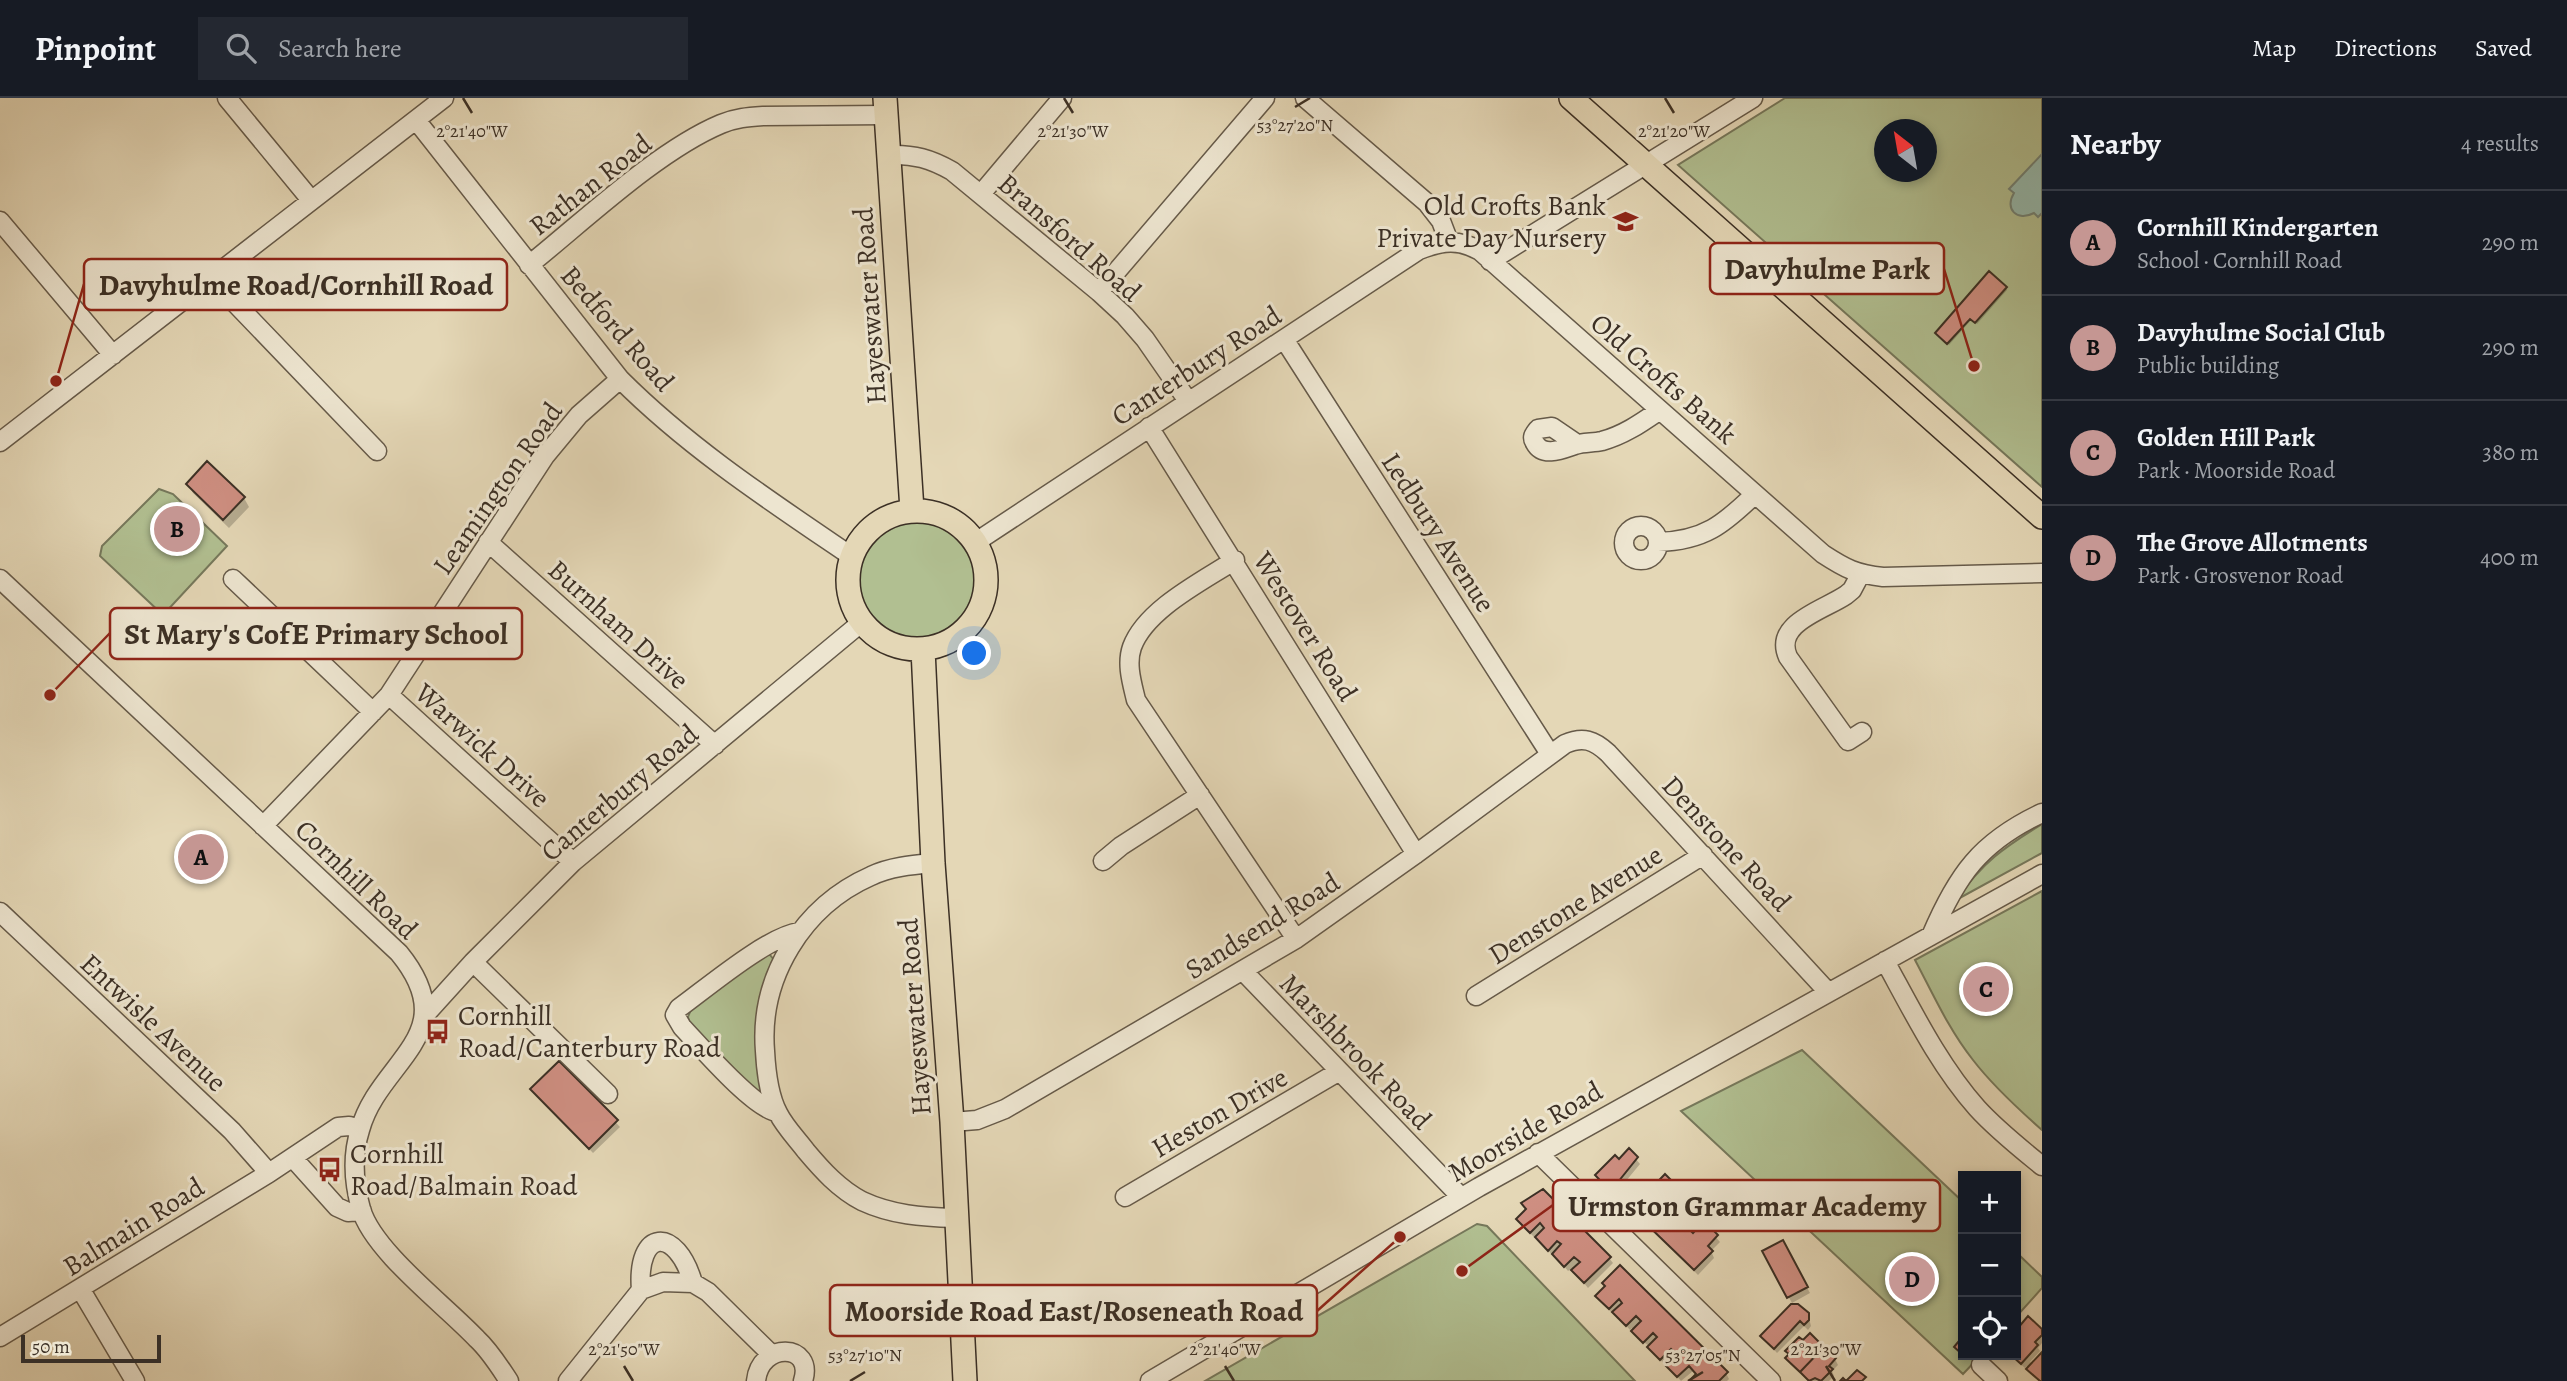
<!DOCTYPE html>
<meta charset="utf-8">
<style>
body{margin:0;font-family:Alegreya,serif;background:#242831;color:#f1f3f6}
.controls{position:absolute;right:21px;bottom:21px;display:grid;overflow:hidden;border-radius:0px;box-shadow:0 4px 10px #0003}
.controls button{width:63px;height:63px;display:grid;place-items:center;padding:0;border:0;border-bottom:2px solid #363941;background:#171b24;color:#f1f3f6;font:35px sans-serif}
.compass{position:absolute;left:1874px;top:21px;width:63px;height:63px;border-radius:50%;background:#171b24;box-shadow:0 4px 10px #0003;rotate:329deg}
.scale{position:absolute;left:21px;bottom:18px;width:140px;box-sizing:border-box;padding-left:7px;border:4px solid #3c3025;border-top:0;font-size:19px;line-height:24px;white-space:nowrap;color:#3c3025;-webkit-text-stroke:5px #ede5d0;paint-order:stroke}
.you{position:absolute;left:975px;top:556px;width:24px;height:24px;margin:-18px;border:5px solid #fff;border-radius:50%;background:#1a73e8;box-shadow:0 0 0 10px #1a73e833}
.badge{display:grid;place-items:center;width:46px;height:46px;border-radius:50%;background:#c59692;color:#111;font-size:23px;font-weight:700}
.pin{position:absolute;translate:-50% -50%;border:4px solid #fff;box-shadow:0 2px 7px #0006}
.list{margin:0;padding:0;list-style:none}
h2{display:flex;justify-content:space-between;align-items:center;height:91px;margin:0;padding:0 28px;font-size:30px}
h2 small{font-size:23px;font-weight:400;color:#9ea1a6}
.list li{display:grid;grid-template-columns:46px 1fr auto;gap:21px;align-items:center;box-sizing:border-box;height:105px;padding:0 28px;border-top:2px solid #363941}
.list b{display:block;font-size:26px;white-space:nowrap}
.list p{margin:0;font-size:23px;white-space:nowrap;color:#9ea1a6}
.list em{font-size:23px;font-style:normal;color:#9ea1a6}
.icon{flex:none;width:38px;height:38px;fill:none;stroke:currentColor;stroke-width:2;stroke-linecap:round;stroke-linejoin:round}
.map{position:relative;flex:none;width:2042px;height:1283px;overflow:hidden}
header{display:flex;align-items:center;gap:42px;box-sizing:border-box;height:98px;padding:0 35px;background:#171b24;border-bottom:2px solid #363941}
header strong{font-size:33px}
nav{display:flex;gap:38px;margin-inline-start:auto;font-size:24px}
.search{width:490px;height:63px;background:#242831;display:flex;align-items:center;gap:18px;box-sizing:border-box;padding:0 24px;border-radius:0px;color:#9ea1a6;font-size:26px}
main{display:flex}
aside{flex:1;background:#171b24}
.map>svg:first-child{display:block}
.green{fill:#b1bf91;stroke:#76785b;stroke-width:2;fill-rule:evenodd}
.water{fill:#95baae;stroke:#718377;stroke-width:2}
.shadow{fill:#0003}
.building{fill:#cf8f82;stroke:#3c3025;stroke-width:2}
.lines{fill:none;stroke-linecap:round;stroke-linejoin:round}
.minor-casing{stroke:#665a49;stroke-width:21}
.major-casing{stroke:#3c3025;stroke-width:26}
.minor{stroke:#ede5d0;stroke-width:18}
.major{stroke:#e4d7b6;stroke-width:23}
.ticks{fill:none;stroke:#3c3025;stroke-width:2.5}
.labels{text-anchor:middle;stroke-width:6;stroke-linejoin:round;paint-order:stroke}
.street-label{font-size:28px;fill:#3c3025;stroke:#ede5d0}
.poi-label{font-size:28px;fill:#3c3025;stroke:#ede5d0;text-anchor:start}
.ticks-label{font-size:18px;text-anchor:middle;fill:#3c3025;stroke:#ede5d0;stroke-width:6;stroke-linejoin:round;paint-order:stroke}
.leader{fill:none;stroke:#8f2418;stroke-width:2.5}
.callout-dot{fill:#8f2418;stroke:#ede5d0;stroke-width:2.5}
.callout{fill:#ede5d0;stroke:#8f2418;stroke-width:2.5}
.callout-label{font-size:30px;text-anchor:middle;font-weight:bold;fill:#3c3025}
</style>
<header>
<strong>Pinpoint</strong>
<div class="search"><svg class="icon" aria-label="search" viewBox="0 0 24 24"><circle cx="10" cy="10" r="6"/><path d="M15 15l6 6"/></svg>Search here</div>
<nav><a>Map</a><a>Directions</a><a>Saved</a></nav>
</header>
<main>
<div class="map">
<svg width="2042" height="1283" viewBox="0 0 2042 1283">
<rect width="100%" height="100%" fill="#e4d7b6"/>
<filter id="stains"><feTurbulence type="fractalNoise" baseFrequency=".00286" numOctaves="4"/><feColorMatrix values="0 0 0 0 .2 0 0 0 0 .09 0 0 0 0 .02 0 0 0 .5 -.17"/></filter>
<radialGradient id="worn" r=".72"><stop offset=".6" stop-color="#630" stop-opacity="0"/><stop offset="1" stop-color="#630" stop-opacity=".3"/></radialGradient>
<path class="green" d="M1785 0H2042V389L1678 67ZM1884 32H1926V74H1884Z
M159 391 173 396 227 448 163 517 100 458 102 448Z
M859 482a59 59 0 1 1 118 0a59 59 0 1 1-118 0Z
M2042 726V755L1956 802C1983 764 2003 750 2042 726Z
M2042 793V1032C2017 1010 1993 988 1973 962 1949 932 1933 896 1915 862Z
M765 857H770L774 862C771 873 765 883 762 894 752 930 758 957 762 993L757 995 691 930 688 919 692 909Z
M1802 952 1963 1104V1257H1981L1963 1276 1681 1013Z
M1477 1126 1487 1128 1635 1283H1205Z
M2016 1154 2042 1179V1190L2016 1219Z"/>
<path class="water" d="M2042 56V115L2038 119 2034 115C2017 124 2004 111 2014 95L2009 91Z"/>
<path class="shadow" d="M2006 190 2007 192 1977 226 1972 221 1949 247 1938 237Z
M188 386 244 400 249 409 229 430 193 395Z
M559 965 620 1029 593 1055 532 992Z
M1629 1053 1640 1066 1621 1089 1624 1095 1618 1101 1597 1078 1619 1063Z
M1669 1083 1673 1088 1667 1094 1673 1102 1665 1109 1671 1116 1695 1118 1698 1123 1688 1133 1693 1137 1704 1126 1720 1144 1711 1153 1714 1160 1698 1177 1640 1118 1651 1107 1645 1099Z
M1527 1112 1609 1160 1613 1165 1588 1190 1572 1170 1568 1173 1553 1155 1552 1157 1536 1138 1534 1139 1522 1127Z
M1782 1144 1810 1195 1792 1205 1764 1154Z
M1607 1189 1726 1275 1729 1281 1727 1283H1692L1697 1277 1693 1273 1681 1283 1668 1268 1678 1259 1675 1256 1664 1266 1649 1248 1637 1239 1632 1230 1630 1232 1614 1214 1612 1215 1601 1203 1597 1198Z
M1808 1216 1811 1228 1808 1232 1804 1228 1777 1255 1762 1238Z
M2016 1230 2042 1233V1245L2038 1250 2040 1253 2030 1264 2033 1266 2042 1257V1283H2039L2027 1268 2025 1270 2010 1257H2016Z
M1787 1253 1835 1261 1838 1267 1832 1273 1834 1278 1829 1283H1808L1790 1266 1787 1261 1790 1258Z"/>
<path class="building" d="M1989 173 2007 189 1975 225 1970 221 1947 246 1935 235Z
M207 363 245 399 223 422 186 386Z
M559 963 618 1022 589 1051 530 991Z
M1629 1050 1638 1059 1618 1084 1623 1088 1614 1097 1595 1077 1615 1057 1619 1061Z
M1665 1076 1671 1082 1664 1089 1671 1095 1662 1104 1671 1113 1682 1102 1696 1117 1685 1127 1693 1135 1704 1123 1718 1137 1708 1148 1713 1153 1694 1172 1638 1118 1650 1106 1643 1099Z
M1543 1091 1611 1159 1584 1185 1571 1172 1580 1164 1574 1159 1564 1169 1552 1156 1561 1146 1557 1143 1548 1153 1535 1139 1544 1130 1540 1125 1530 1135 1516 1121 1526 1111 1521 1105Z
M1783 1142 1808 1189 1787 1200 1762 1153Z
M1620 1167 1728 1274 1719 1283H1689L1696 1276 1689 1268 1677 1279 1666 1268 1677 1257 1671 1251 1660 1262 1647 1249 1657 1239 1653 1235 1643 1245 1631 1233 1641 1223 1636 1218 1626 1228 1612 1214 1622 1205 1619 1201 1609 1211 1595 1198 1605 1188 1602 1185Z
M1791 1206H1798L1809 1215V1222L1804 1227 1800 1223 1774 1251 1760 1238Z
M2028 1218 2042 1231V1237L2035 1244 2038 1247 2021 1266 2011 1257H2016V1228L2018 1230Z
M1810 1235 1824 1249 1800 1274 1785 1260 1789 1256 1785 1253 1799 1239 1803 1242Z
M1963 1238V1257L1954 1249Z
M1824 1249 1836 1260 1829 1268 1833 1271 1821 1283 1815 1280 1809 1283 1800 1274Z
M2042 1254V1283H2040L2026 1271Z
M1857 1272 1866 1279 1862 1283H1840L1843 1280 1846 1283Z"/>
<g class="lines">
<defs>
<path id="minor" d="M227 0 311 102
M1305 0 1427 105 1441 123 1449 144
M416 22 620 281C689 350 770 403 851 458
M889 57C914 56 931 61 952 73L1099 194 1125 218 1145 241 1188 303
M981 96 1062 0
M0 123 113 257
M1490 163 1753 0
M529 167C584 123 657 53 721 26 735 20 748 19 763 18L886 17
M211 180 377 353
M1099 194 1265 0
M1284 241 1550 656
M1149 329 1416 756
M0 344 444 0
M1577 346 1552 329 1538 331C1534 336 1531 339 1535 345 1543 360 1563 351 1575 347 1583 344 1593 345 1602 343 1624 337 1641 325 1660 312
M1624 445a17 17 0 1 1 34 0a17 17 0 1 1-34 0Z
M488 444 715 647
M976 444 1419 152C1442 143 1459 141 1480 153L1823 456C1846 471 1856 476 1883 479L2042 475
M1658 444C1704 443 1724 426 1755 396
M1235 462C1203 483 1146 511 1132 549 1126 566 1132 585 1136 602L1296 841
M1860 477 1852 492 1846 497C1824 512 1773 525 1788 559L1848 643 1862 634
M0 481 399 855C466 937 379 962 360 1032 352 1057 354 1086 361 1111 373 1153 445 1207 477 1241 490 1253 499 1268 509 1283
M233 481 373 614
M389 597 573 764
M263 728 389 597 545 358 579 317 620 281
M1103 763 1121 748 1200 697
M933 765C912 767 890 769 871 778 803 808 759 879 765 953 766 972 769 998 778 1015 785 1029 797 1041 806 1053 822 1072 839 1091 862 1103 892 1117 922 1119 955 1120
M0 814 232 1033 269 1075
M1931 838C1957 777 1980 744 2042 715
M1885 863C1913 914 1939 967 1977 1010 1997 1032 2020 1050 2042 1068
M473 864 608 996
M1243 873 1461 1099
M1476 898 1703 757
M425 917 473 864 573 764 862 524
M777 1014C754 1011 700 948 682 929L675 917 679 910C708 889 767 839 799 834
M952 1024 977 1022 1005 1011 1296 841 1416 756 1565 646C1583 638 1594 642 1608 655L1828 894
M1538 1055 1771 1283
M293 1060 337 1109 348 1114 362 1113
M1125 1099 1338 974
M81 1192 135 1283
M641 1192C636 1131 676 1127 693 1185
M0 1239 269 1075 338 1029 349 1028 360 1031
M1981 1267 1998 1283
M568 1283 641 1192 663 1184 693 1185 708 1194 771 1256
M756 1283C760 1243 815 1245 803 1283
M1150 1283 1479 1089 2042 776"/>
<path id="major" d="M885 0 912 412
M1571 0 2042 419
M848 482a69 69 0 1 1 138 0a69 69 0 1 1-138 0Z
M923 551 933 765 952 1024 965 1283"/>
</defs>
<use href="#minor" class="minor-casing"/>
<use href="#major" class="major-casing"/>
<use href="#minor" class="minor"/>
<use href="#major" class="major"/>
</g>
<path class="ticks" d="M463 0 472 15M1064 0 1073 15M1665 0 1674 15M1295 9 1310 0M624 1268 633 1283M1225 1268 1234 1283M1826 1268 1835 1283M850 1283 865 1274M1688 1283 1703 1274"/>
<defs>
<symbol id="school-bare" viewBox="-9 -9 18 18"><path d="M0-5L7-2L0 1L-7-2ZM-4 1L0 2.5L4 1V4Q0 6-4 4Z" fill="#8f2418" stroke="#ede5d0" stroke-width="2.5" paint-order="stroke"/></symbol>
<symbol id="bus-bare" viewBox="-9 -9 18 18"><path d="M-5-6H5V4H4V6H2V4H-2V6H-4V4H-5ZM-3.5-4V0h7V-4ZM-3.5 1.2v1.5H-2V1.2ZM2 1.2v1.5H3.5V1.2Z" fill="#8f2418" stroke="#ede5d0" stroke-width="2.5" paint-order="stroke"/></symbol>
</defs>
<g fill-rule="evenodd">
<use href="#school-bare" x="1608" y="106" width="35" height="35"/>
<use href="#bus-bare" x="420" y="916" width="35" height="35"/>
<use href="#bus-bare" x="312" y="1054" width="35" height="35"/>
</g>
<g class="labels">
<g class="street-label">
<text transform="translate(590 86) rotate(-38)" y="10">Rathan Road</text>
<text transform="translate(1070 139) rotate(41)" y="10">Bransford Road</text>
<text transform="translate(869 208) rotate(-94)" y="10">Hayeswater Road</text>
<text transform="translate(618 230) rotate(49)" y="10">Bedford Road</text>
<text transform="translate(1196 267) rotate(-33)" y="10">Canterbury Road</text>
<text transform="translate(1664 280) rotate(41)" y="10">Old Crofts Bank</text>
<text transform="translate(497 390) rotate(-55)" y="10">Leamington Road</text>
<text transform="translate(1439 434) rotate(57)" y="10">Ledbury Avenue</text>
<text transform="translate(619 526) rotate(42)" y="10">Burnham Drive</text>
<text transform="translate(1306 528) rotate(58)" y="10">Westover Road</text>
<text transform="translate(483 647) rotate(42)" y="10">Warwick Drive</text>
<text transform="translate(619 694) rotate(-40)" y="10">Canterbury Road</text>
<text transform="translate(1727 745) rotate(47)" y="10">Denstone Road</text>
<text transform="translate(357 781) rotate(44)" y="10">Cornhill Road</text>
<text transform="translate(1575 806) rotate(-32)" y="10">Denstone Avenue</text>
<text transform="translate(1262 827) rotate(-32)" y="10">Sandsend Road</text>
<text transform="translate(914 919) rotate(-94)" y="10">Hayeswater Road</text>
<text transform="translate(154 924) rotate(43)" y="10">Entwisle Avenue</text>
<text transform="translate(1356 953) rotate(46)" y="10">Marshbrook Road</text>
<text transform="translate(1219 1014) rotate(-30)" y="10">Heston Drive</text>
<text transform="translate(1525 1033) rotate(-30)" y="10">Moorside Road</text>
<text transform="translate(133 1128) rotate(-32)" y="10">Balmain Road</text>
</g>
<g class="poi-label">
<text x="1606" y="117" text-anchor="end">Old Crofts Bank<tspan x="1606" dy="32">Private Day Nursery</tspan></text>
<text x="458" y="927">Cornhill<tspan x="458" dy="32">Road/Canterbury Road</tspan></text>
<text x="350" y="1065">Cornhill<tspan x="350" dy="32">Road/Balmain Road</tspan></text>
</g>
</g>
<g class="ticks-label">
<text x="1295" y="33">53°27'20"N</text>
<text x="472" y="39">2°21'40"W</text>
<text x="1073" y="39">2°21'30"W</text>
<text x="1674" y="39">2°21'20"W</text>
<text x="624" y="1257">2°21'50"W</text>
<text x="1225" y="1257">2°21'40"W</text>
<text x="1826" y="1257">2°21'30"W</text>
<text x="865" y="1263">53°27'10"N</text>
<text x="1703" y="1263">53°27'05"N</text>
</g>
<path class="leader" d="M1974 268L1944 171M56 283L84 186M50 597L110 535M1462 1173L1553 1107M1400 1139L1317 1213"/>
<g class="callout-dot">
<circle cx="1974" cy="268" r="7"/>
<circle cx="56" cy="283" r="7"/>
<circle cx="50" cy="597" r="7"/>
<circle cx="1462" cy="1173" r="7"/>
<circle cx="1400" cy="1139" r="7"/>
</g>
<g class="callout">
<rect x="1710" y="145" width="234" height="51" rx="7"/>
<rect x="84" y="161" width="423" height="51" rx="7"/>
<rect x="110" y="510" width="412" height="51" rx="7"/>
<rect x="1553" y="1082" width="387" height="51" rx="7"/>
<rect x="830" y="1187" width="487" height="51" rx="7"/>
</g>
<g class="callout-label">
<text x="1827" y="181">Davyhulme Park</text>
<text x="296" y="197">Davyhulme Road/Cornhill Road</text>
<text x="316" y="546">St Mary's CofE Primary School</text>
<text x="1747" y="1118">Urmston Grammar Academy</text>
<text x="1074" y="1223">Moorside Road East/Roseneath Road</text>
</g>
<rect width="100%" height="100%" filter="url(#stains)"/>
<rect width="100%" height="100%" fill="url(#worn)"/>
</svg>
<div class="controls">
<button>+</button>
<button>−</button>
<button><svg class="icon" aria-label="locate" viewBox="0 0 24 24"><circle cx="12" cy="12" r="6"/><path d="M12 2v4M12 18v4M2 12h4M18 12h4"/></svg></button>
</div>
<svg class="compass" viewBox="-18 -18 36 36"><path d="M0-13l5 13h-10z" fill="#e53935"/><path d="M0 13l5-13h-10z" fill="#9ea1a6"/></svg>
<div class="scale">50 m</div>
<div class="you"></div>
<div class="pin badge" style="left:201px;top:759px">A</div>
<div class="pin badge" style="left:177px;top:431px">B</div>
<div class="pin badge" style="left:1986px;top:891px">C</div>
<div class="pin badge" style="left:1912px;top:1181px">D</div>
</div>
<aside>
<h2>Nearby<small>4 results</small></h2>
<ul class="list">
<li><span class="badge">A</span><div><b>Cornhill Kindergarten</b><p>School · Cornhill Road</p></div><em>290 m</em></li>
<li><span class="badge">B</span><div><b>Davyhulme Social Club</b><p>Public building</p></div><em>290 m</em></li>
<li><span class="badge">C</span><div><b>Golden Hill Park</b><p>Park · Moorside Road</p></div><em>380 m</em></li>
<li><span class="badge">D</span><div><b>The Grove Allotments</b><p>Park · Grosvenor Road</p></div><em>400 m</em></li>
</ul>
</aside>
</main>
